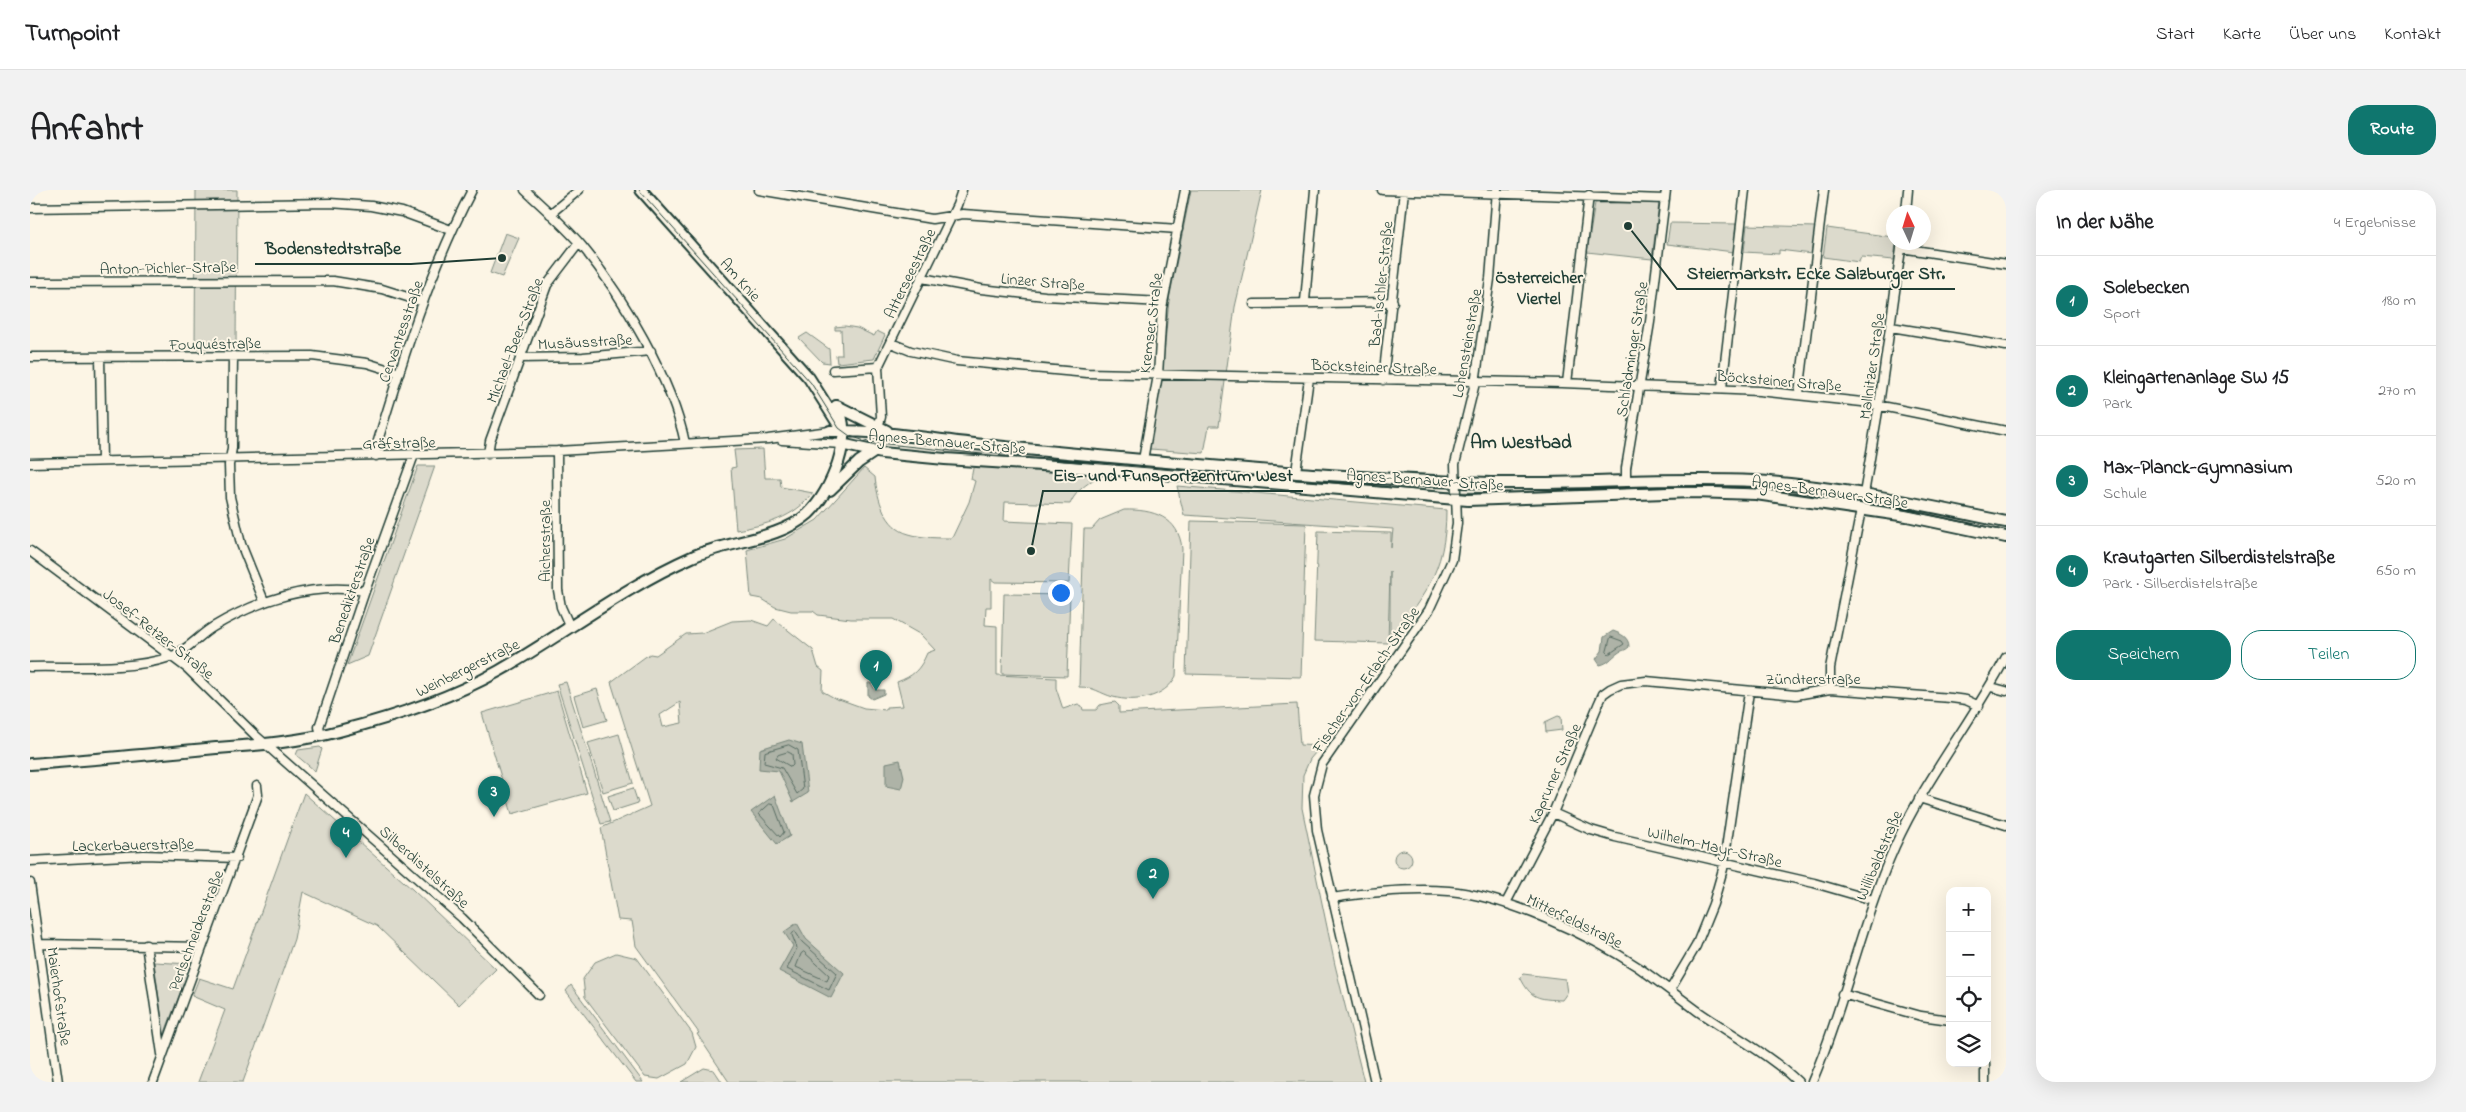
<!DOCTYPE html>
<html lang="de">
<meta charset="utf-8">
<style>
body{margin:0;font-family:"Indie Flower",sans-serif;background:#f2f2f2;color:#202124}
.controls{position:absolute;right:15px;bottom:15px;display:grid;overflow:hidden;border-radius:10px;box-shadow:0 5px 20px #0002}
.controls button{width:45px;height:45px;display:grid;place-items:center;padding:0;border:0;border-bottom:1px solid #e0e0e0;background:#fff;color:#202124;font:25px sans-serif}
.compass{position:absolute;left:1856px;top:15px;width:45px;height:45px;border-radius:50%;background:#fff;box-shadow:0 5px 20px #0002;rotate:356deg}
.you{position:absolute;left:1030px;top:402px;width:18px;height:18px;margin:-12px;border:4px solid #fff;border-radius:50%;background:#1a73e8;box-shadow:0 0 0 8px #1a73e833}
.badge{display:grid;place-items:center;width:32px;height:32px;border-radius:50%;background:#0f766e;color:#fff;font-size:16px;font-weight:700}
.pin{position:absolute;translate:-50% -41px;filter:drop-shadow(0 1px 2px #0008)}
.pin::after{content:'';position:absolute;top:26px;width:18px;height:15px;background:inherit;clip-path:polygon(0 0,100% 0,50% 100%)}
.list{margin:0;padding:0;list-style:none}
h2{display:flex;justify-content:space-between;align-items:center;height:65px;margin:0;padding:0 20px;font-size:21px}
h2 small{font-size:16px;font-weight:400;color:#757577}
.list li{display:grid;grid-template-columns:32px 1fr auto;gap:15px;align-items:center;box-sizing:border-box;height:90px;padding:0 20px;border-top:1px solid #e0e0e0}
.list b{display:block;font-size:19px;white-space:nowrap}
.list p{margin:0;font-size:16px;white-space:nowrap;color:#757577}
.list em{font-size:16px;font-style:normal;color:#757577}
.actions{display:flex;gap:10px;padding:15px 20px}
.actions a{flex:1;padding:11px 0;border:1px solid #0f766e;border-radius:20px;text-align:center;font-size:18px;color:#0f766e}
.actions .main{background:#0f766e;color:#fff}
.icon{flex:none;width:28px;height:28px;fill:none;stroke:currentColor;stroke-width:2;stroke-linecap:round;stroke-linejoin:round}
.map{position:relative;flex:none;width:1976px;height:892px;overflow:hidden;border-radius:20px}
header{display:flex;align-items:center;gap:30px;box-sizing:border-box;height:70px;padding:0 25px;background:#fff;border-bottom:1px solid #e0e0e0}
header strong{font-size:24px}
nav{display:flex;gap:28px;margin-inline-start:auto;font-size:18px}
.intro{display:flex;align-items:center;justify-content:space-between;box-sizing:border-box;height:120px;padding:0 30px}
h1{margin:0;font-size:35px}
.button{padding:12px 22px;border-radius:20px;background:#0f766e;color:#fff;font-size:18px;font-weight:700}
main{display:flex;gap:30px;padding:0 30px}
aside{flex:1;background:#fff;border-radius:20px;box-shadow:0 5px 20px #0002}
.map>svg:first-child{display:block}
.green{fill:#dcdacc;stroke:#7e8c80;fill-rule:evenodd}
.water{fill:#aeb3a7;stroke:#758479}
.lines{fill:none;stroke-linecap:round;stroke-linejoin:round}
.shore{stroke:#586c62;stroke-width:1}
.minor-casing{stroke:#1f3d34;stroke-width:11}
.major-casing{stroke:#1f3d34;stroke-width:14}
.minor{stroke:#fcf5e5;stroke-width:8}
.major{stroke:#fcf5e5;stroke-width:10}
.tram{stroke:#1f3d34;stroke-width:1}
.labels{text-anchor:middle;stroke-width:4;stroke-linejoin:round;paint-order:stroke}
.street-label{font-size:16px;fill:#1f3d34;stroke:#fcf5e5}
.neighbourhood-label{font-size:18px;font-weight:bold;fill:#1f3d34;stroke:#fcf5e5}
.quarter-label{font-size:19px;font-weight:bold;fill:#1f3d34;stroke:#fcf5e5}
.leader{fill:none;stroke:#1f3d34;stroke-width:2}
.callout-dot{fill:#1f3d34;stroke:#fcf5e5;stroke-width:2}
.callout-label{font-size:18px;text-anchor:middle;font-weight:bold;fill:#1f3d34;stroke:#fcf5e5;stroke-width:4;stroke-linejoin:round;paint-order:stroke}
</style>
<header>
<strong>Turnpoint</strong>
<nav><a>Start</a><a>Karte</a><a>Über uns</a><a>Kontakt</a></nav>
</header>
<div class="intro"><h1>Anfahrt</h1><a class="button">Route</a></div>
<main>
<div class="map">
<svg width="1976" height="892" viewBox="0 0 1976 892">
<rect width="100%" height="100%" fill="#fcf5e5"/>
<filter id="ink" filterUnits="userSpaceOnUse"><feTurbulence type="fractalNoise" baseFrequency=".02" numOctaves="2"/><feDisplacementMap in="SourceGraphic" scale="10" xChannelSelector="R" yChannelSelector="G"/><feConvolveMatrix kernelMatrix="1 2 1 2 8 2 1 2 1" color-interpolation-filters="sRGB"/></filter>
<g filter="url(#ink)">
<path class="green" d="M166 0H207L206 158H165Z
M1161 0H1232L1205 117 1189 236H1179L1174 263 1120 259 1118 257 1132 185 1139 110Z
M1565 13H1629L1622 69 1557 62Z
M1640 33 1706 34 1704 62 1637 54Z
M1717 35 1785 37 1782 64 1749 60V64L1714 62Z
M1797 38 1863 47 1864 52 1866 53 1864 70 1831 67 1829 72 1793 67Z
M475 43 489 48 472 87 460 83Z
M815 136 827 138 844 146 847 141 855 145 844 169 807 173 806 165H812L811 140H805V137Z
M777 143 799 159 800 173 792 172 769 148Z
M916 253 1360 290 1359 300 915 266Z
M733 259 735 288H750L751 297 783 303C764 328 736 335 706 340L701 278 706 277 704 260Z
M944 273 1074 280C1061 294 1048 296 1040 314L975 312 974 331 1042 334 1039 393 965 392 961 389V417H956L955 435 967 436V485L1026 488V498L1033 519 1048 514 1052 516 1053 520H1066L1070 515 1085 512 1089 516V523L1267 514 1270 555 1291 556 1280 569 1273 585 1272 618 1305 775 1334 892H699L667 844 669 843 606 756 602 731 588 730 571 638 620 616 581 492 615 467 620 464 626 465 656 444 672 443 702 431 721 430 738 436 744 429 783 460 788 477 793 481 792 501 808 510 809 509 834 518 856 520V517L873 516 867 492C883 486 890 480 897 463L905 460 891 445 863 429H821L788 425 783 421H761L745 417 732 409 721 407 717 360 755 349 787 330 834 278 845 287C847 308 855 338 879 344 892 348 909 348 922 348L939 312 945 291 941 289ZM650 512 652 533 633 537 630 525Z
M388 276H405L338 466 317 475Z
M1696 292 1823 304 1820 315 1732 302 1492 307V299L1441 298V296Z
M1147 296 1416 320C1416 384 1393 404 1360 452V382L1358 453 1284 451 1288 341 1361 343V358L1363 339 1154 325Z
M1828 305 1976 336V344L1826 316Z
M1094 320C1123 319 1149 327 1152 359L1146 486C1135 508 1105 513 1083 507 1069 503 1065 497 1049 497L1054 339H1062L1070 330Z
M1161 331 1276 334 1271 487 1156 484Z
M974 404 1040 405 1037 486 972 484Z
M536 492 580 632 571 634 527 494Z
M567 499 577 530 553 537 544 506Z
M527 501 557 603 482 624 452 523Z
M1528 526 1531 527 1532 540 1516 542 1515 532Z
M589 544 603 593 573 602 558 553Z
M290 557 292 559 285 581 266 565 268 560Z
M603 598 608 613 583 621 578 606Z
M274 603 383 700 466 779 429 815 347 736 273 702 264 749 213 892H168L195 820 162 806 169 788 203 799Z
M1364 669a9 9 0 1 1 18 0a9 9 0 1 1-18 0Z
M586 763 607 768 662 843 666 857 657 874 629 889 615 887 555 807 553 789 565 772Z
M124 772 161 774 134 845Z
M1493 784 1535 789 1537 803 1532 810C1508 809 1501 809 1490 787Z
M541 795 613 892H606L536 801Z
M674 878 684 880 692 892H651Z"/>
<path class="water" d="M1583 441C1591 444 1599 447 1599 457 1595 461 1592 460 1588 463 1581 468 1579 473 1570 475L1566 469 1572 461 1574 447Z
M838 493H841L845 500H854V504L842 509 838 506Z
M759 550 772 554 778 603 763 612 749 581 729 579 730 559Z
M870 570 874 587 871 599 856 596V573Z
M745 605 760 646 747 654 721 622Z
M767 733 776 749 814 783 801 808 749 781 763 756 754 742Z"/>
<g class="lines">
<path class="shore" d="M1581 447 1592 451 1594 454 1579 464 1577 462Z
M759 555 768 560 773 599 767 604 752 578 734 573 735 562Z
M758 562 762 564 763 575 761 577 746 568 748 565Z
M740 614 744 615 754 642 750 647 729 624Z
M765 741 772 752 807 783 799 800 757 779 767 758 762 745Z
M774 762 799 785 797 791 766 777 771 764Z"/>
<defs>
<path id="minor" d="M495 0C514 18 535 36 552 56 593 106 642 190 655 253
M729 0 902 29 933 24 1148 39
M1352 0 1635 9
M0 18 300 13 341 16 372 22 421 40
M1876 22 1878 0
M520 24 549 0
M1871 58 1976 74
M892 88 951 99 1015 106 1133 112
M0 92 303 91 352 99 393 112
M1275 111 1285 0
M1224 114 1363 112
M1861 137 1976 156
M861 153 881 161 927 171 1057 183 1532 193 1729 201 1832 212 1976 241
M203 166 202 258 199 275 200 307 211 354 234 411
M0 167 282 166 337 173 369 183
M70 167 72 271
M490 168 553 167 621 161
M803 180 848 177
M1353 190 1374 1
M1537 193 1559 5
M1692 198 1715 0
M1769 204 1794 0
M848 237 851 227 848 177 927 15 932 0
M752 250 811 254
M527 261 528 400 531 417 540 437
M458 264 460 251 517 95 549 53
M346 266 347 254C373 168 400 80 442 0
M1113 270 1128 185 1132 118 1155 0
M0 273 527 261 738 249 800 241
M1266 282 1279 188
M1596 291V278L1620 132 1636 0
M1834 304 1849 215 1872 52
M0 361 157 478 225 545 432 728 509 805
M0 477C44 476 99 481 140 467 157 461 168 446 183 437 228 410 282 392 335 401
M1961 497 1976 501
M1800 499V478L1831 320
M291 546 289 537 335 401 384 265
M1889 608 1976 635
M1523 623 1561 640 1585 647 1784 693 1843 710
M0 671 114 665 207 668
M0 693 28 892
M1302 708C1341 702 1380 698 1419 701 1476 706 1560 745 1608 777 1629 792 1649 807 1669 822 1702 845 1739 864 1768 892
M1476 713 1523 623 1568 515 1573 504 1580 499 1591 494 1616 491 1766 505 1800 499 1921 508 1936 510 1949 516
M9 754 172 757
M116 755 132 864
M1640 800 1666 756 1683 714 1693 679 1719 502
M1812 804 1891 826 1920 830
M123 892 228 605 227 596
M1345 892 1287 640 1284 605 1292 574 1399 420 1422 370 1427 333 1425 274 1445 193 1460 89 1467 0
M1782 892C1815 815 1831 732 1865 656 1895 589 1942 532 1976 467
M1955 892V873"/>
<path id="major" d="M611 0 779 188 812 240
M807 216 857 241
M800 241C855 240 910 251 965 256 1065 266 1166 275 1267 283 1336 287 1405 293 1475 293 1558 294 1641 287 1724 291 1809 296 1893 315 1976 332
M811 254 852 263 915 269 1075 279 1438 310 1663 302 1726 304 1877 326 1976 347
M800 300 829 272 844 262
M0 574C62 570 124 564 186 558 227 555 269 552 309 541 364 527 419 509 469 481 534 444 594 397 662 367 699 350 747 351 778 324 801 303 826 243 806 216"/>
</defs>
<use href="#minor" class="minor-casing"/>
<use href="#major" class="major-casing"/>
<use href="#minor" class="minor"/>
<use href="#major" class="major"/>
<path class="tram" d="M609 0 781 193 809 238 820 246 838 252 961 265 1412 302C1516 305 1622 293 1726 299 1810 304 1894 325 1976 341"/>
</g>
</g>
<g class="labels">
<g class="street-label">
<text transform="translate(138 77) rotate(-1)" y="6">Anton-Pichler-Straße</text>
<text transform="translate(879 83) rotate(-64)" y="6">Atterseestraße</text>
<text transform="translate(711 89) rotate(48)" y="6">Am Knie</text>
<text transform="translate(1013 91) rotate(5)" y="6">Linzer Straße</text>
<text transform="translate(1350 94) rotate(-84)" y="6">Bad-Ischler-Straße</text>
<text transform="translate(1120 133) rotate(-83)" y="6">Kremser Straße</text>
<text transform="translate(370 141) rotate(-71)" y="6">Cervantesstraße</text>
<text transform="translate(484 150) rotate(-69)" y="6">Michael-Beer-Straße</text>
<text transform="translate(555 151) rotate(-3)" y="6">Musäusstraße</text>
<text transform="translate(185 153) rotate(-1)" y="6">Fouquéstraße</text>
<text transform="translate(1436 153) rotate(-80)" y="6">Lohensteinstraße</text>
<text transform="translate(1601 159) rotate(-81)" y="6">Schladminger Straße</text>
<text transform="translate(1344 176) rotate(2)" y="6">Böcksteiner Straße</text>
<text transform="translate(1841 176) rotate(-82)" y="6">Mallnitzer Straße</text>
<text transform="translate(1749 190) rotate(5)" y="6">Böcksteiner Straße</text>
<text transform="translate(917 251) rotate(5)" y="6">Agnes-Bernauer-Straße</text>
<text transform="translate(369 252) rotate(-1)" y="6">Gräfstraße</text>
<text transform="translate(1395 289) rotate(4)" y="6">Agnes-Bernauer-Straße</text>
<text transform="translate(1800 301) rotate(8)" y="6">Agnes-Bernauer-Straße</text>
<text transform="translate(514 351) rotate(-90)" y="6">Aicherstraße</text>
<text transform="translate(321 400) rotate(-71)" y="6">Benedikterstraße</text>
<text transform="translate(129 443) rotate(38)" y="6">Josef-Retzer-Straße</text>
<text transform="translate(437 477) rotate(-26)" y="6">Weinbergerstraße</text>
<text x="1783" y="494">Zündterstraße</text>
<text transform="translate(1335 489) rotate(-55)" y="6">Fischer-von-Erlach-Straße</text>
<text transform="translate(1524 583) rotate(-66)" y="6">Kapruner Straße</text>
<text transform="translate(103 654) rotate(-1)" y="6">Lackerbauerstraße</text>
<text transform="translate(1685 656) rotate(13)" y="6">Wilhelm-Mayr-Straße</text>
<text transform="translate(1848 665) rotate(-67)" y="6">Willibaldstraße</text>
<text transform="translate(395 676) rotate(42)" y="6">Silberdistelstraße</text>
<text transform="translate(1545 730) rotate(26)" y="6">Mitterfeldstraße</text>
<text transform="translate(165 740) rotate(-69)" y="6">Perlschneiderstraße</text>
<text transform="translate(30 806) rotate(82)" y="6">Maierhofstraße</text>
</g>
<g class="neighbourhood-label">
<text x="1509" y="93">Österreicher<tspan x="1509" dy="21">Viertel</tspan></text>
</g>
<g class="quarter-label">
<text x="1491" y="258">Am Westbad</text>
</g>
</g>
<path class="leader" d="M472 68L381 74H225M1598 36L1647 99H1925M1001 361L1013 301H1273"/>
<g class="callout-dot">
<circle cx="472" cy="68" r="5"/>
<circle cx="1598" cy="36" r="5"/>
<circle cx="1001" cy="361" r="5"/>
</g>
<g class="callout-label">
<text x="303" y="64">Bodenstedtstraße</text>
<text x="1786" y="89">Steiermarkstr. Ecke Salzburger Str.</text>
<text x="1143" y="291">Eis- und Funsportzentrum West</text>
</g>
</svg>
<div class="controls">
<button>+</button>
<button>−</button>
<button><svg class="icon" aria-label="locate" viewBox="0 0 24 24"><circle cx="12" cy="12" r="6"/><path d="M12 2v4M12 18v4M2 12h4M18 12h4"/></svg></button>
<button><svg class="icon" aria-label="layers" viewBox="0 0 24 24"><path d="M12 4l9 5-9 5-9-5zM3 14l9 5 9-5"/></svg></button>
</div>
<svg class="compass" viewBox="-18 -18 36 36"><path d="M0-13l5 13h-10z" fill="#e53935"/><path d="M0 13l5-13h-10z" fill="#757577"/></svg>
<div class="you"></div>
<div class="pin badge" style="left:846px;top:501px">1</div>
<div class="pin badge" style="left:1123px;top:709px">2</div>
<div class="pin badge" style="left:464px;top:627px">3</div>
<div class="pin badge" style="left:316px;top:668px">4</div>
</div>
<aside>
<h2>In der Nähe<small>4 Ergebnisse</small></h2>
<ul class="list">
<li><span class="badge">1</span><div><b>Solebecken</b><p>Sport</p></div><em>180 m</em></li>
<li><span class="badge">2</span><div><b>Kleingartenanlage SW 15</b><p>Park</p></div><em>270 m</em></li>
<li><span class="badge">3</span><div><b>Max-Planck-Gymnasium</b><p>Schule</p></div><em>520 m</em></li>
<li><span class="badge">4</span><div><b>Krautgarten Silberdistelstraße</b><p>Park · Silberdistelstraße</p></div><em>650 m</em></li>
</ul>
<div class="actions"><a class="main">Speichern</a><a>Teilen</a></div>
</aside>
</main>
